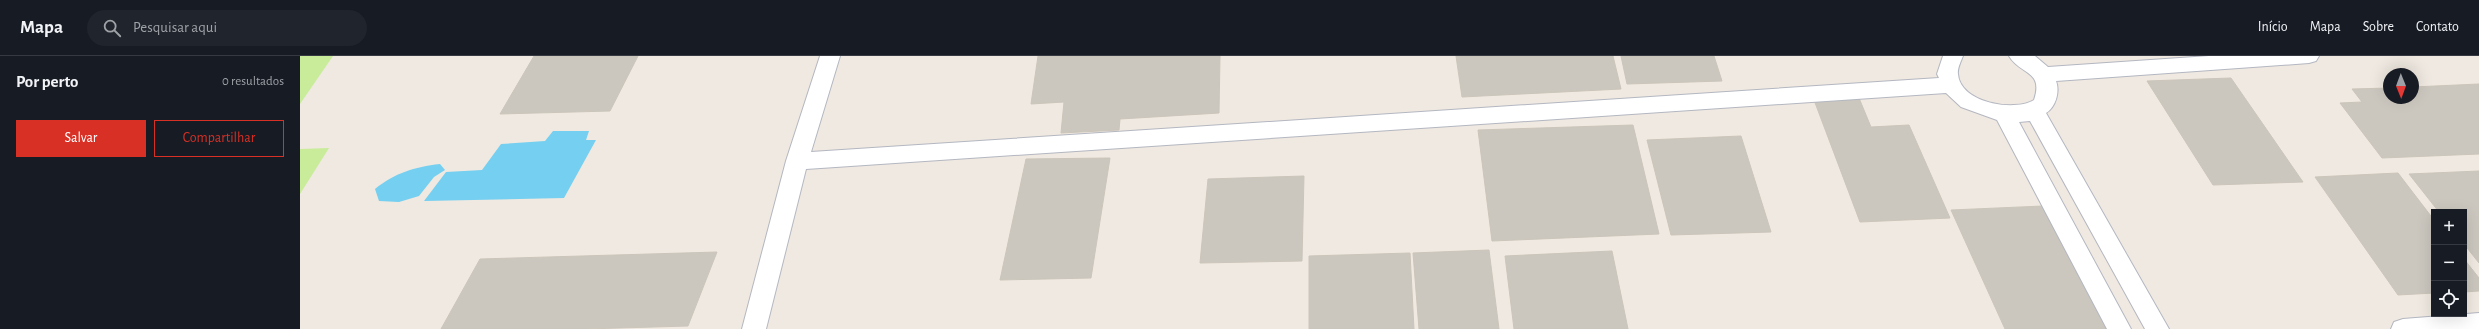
<!DOCTYPE html>
<html lang="pt">
<meta charset="utf-8">
<style>
body{margin:0;font-family:"Alegreya Sans",sans-serif;background:#20242c;color:#f1f3f6}
.controls{position:absolute;right:12px;bottom:12px;display:grid;overflow:hidden;border-radius:0px;box-shadow:0 4px 16px #0002}
.controls button{width:36px;height:36px;display:grid;place-items:center;padding:0;border:0;border-bottom:1px solid #363941;background:#171b24;color:#f1f3f6;font:20px sans-serif}
.compass{position:absolute;left:2083px;top:12px;width:36px;height:36px;border-radius:50%;background:#171b24;box-shadow:0 4px 16px #0002;rotate:179deg}
.list{margin:0;padding:0;list-style:none}
h2{display:flex;justify-content:space-between;align-items:center;height:52px;margin:0;padding:0 16px;font-size:17px}
h2 small{font-size:13px;font-weight:400;color:#9ea1a6}
.actions{display:flex;gap:8px;padding:12px 16px}
.actions a{flex:1;padding:9px 0;border:1px solid #d93025;border-radius:0px;text-align:center;font-size:14px;color:#d93025}
.actions .main{background:#d93025;color:#fff}
.icon{flex:none;width:22px;height:22px;fill:none;stroke:currentColor;stroke-width:2;stroke-linecap:round;stroke-linejoin:round}
.map{position:relative;flex:none;width:2179px;height:273px;overflow:hidden}
header{display:flex;align-items:center;gap:24px;box-sizing:border-box;height:56px;padding:0 20px;background:#171b24;border-bottom:1px solid #363941}
header strong{font-size:19px}
nav{display:flex;gap:22px;margin-inline-start:auto;font-size:14px}
.search{width:280px;height:36px;background:#20242c;display:flex;align-items:center;gap:10px;box-sizing:border-box;padding:0 14px;border-radius:22px;color:#9ea1a6;font-size:15px}
main{display:flex}
aside{flex:1;background:#171b24}
.map>svg:first-child{display:block}
.pitch{fill:#c9ec9a}
.water{fill:#75cff0}
.building{fill:#cbc7bf;stroke:#cbc5ba}
.lines{fill:none;stroke-linecap:round;stroke-linejoin:round}
.street-casing{stroke:#b4b7c1;stroke-width:2}
.street{fill:#fff;fill-rule:evenodd}
</style>
<header>
<strong>Mapa</strong>
<div class="search"><svg class="icon" aria-label="search" viewBox="0 0 24 24"><circle cx="10" cy="10" r="6"/><path d="M15 15l6 6"/></svg>Pesquisar aqui</div>
<nav><a>Início</a><a>Mapa</a><a>Sobre</a><a>Contato</a></nav>
</header>
<main>
<aside>
<h2>Por perto<small>0 resultados</small></h2>
<ul class="list">
</ul>
<div class="actions"><a class="main">Salvar</a><a>Compartilhar</a></div>
</aside>
<div class="map">
<svg width="2179" height="273" viewBox="0 0 2179 273">
<rect width="100%" height="100%" fill="#efe9e1"/>
<path class="pitch" d="M0 0H33L0 48Z
M29 92 0 138V93Z"/>
<path class="water" d="M253 75H289L286 84H296L264 142 124 145 146 116 182 114 201 88 245 85Z
M140 108 145 114 134 121 119 140 99 146 79 145 75 133C95 117 114 111 140 108Z"/>
<path class="building" d="M234 0H338L310 55 200 58Z
M738 0H920L919 57 820 63 819 74 761 77 764 46 731 48Z
M1156 0H1313L1321 33 1162 41Z
M1321 0H1414L1422 25 1327 28Z
M1931 22 2003 126 1913 129 1847 25Z
M2179 28V98L2082 102 2040 47 2062 46 2052 33 2089 32V42H2113V31Z
M1559 42 1571 71 1609 69 1650 162 1560 166 1514 44Z
M1333 69 1359 178 1192 185 1178 74Z
M1441 80 1471 176 1371 179 1347 84Z
M810 102 791 222 700 224 726 103Z
M2179 115V207L2164 188V156H2139L2109 118Z
M2098 117 2134 164V237L2098 239 2015 121Z
M1004 120 1002 205 900 207 908 123Z
M1743 150 1807 273H1705L1651 154Z
M1189 194 1199 273H1119L1113 197Z
M1312 195 1328 273H1214L1205 200Z
M417 196 388 270 285 273H141L180 203Z
M1110 197 1114 273H1009V200Z
M2164 203 2179 222V235L2164 236Z"/>
<g class="lines">
<defs>
<path id="street" d="M520 0H540L511 96 1639 22 1637 18 1643 0H1663C1661 5 1657 13 1658 18 1660 47 1714 56 1734 44 1744 14 1720 19 1709 0H1735L1748 11 1909 0H2019L2016 5 2009 7 1756 25C1760 35 1756 51 1746 57L1869 273H1845L1730 65 1719 66 1831 273H1807L1697 64 1661 51 1646 37 506 113 466 273H442L486 105Z
M2179 257V273H2091L2094 266 2103 263Z"/>
</defs>
<use href="#street" class="street-casing"/>
<use href="#street" class="street"/>
</g>
</svg>
<div class="controls">
<button>+</button>
<button>−</button>
<button><svg class="icon" aria-label="locate" viewBox="0 0 24 24"><circle cx="12" cy="12" r="6"/><path d="M12 2v4M12 18v4M2 12h4M18 12h4"/></svg></button>
</div>
<svg class="compass" viewBox="-18 -18 36 36"><path d="M0-13l5 13h-10z" fill="#e53935"/><path d="M0 13l5-13h-10z" fill="#9ea1a6"/></svg>
</div>
</main>
